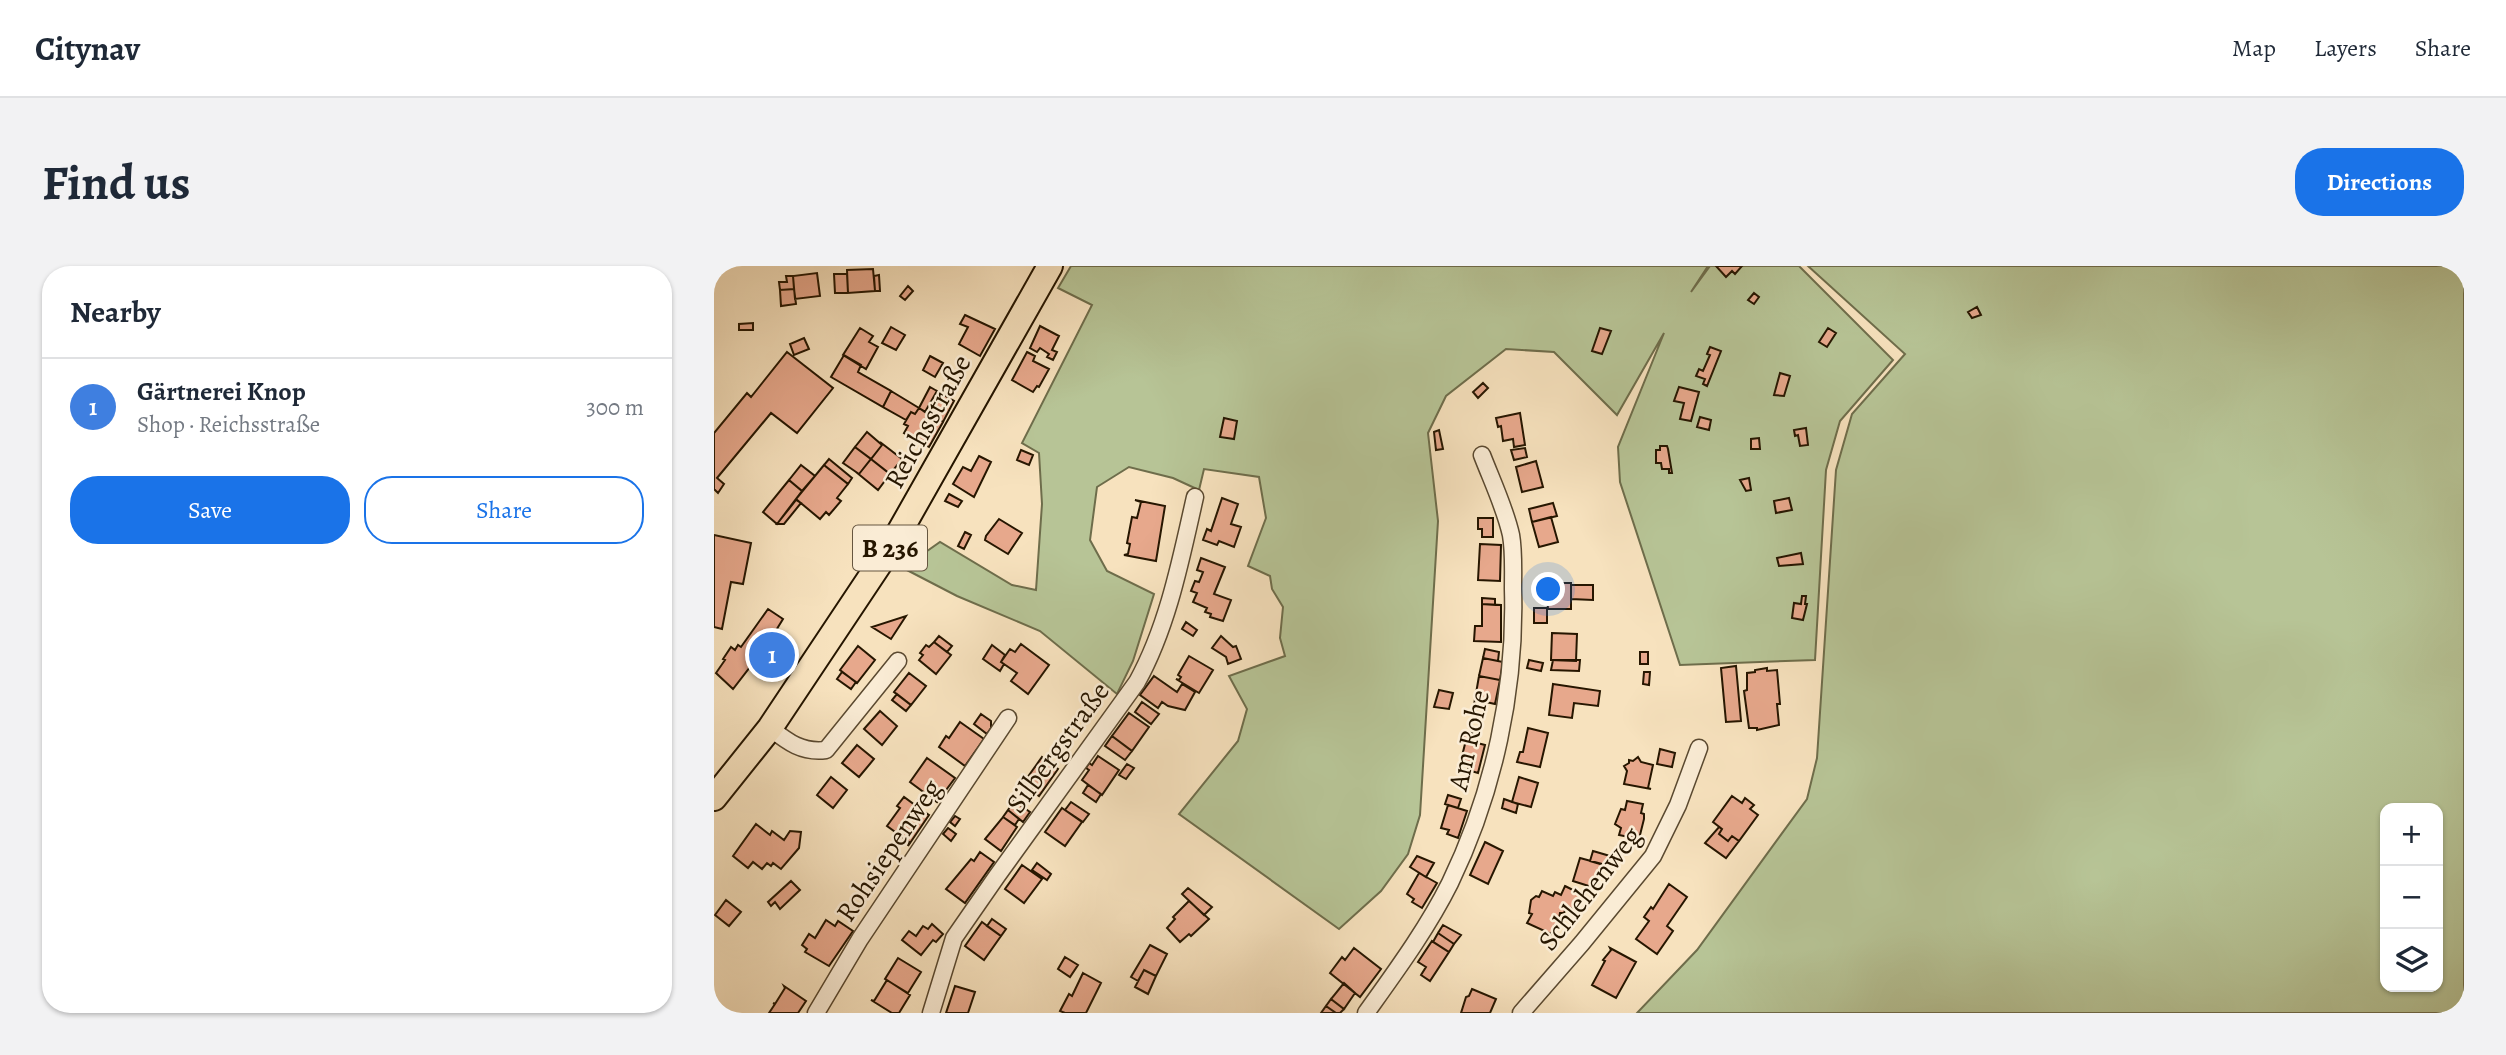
<!DOCTYPE html>
<meta charset="utf-8">
<style>
body{margin:0;font-family:Alegreya,serif;background:#f2f2f3;color:#1f2937}
.controls{position:absolute;right:21px;bottom:21px;display:grid;overflow:hidden;border-radius:14px;box-shadow:0 2px 5px #0004}
.controls button{width:63px;height:63px;display:grid;place-items:center;padding:0;border:0;border-bottom:2px solid #e0e1e3;background:#fff;color:#1f2937;font:35px sans-serif}
.you{position:absolute;left:835px;top:324px;width:24px;height:24px;margin:-18px;border:5px solid #fff;border-radius:50%;background:#1a73e8;box-shadow:0 0 0 10px #1a73e833}
.badge{display:grid;place-items:center;width:46px;height:46px;border-radius:50%;background:#1a73e8;color:#fff;font-size:23px;font-weight:700}
.pin{position:absolute;translate:-50% -50%;border:4px solid #fff;box-shadow:0 2px 7px #0006}
.list{margin:0;padding:0;list-style:none}
h2{display:flex;justify-content:space-between;align-items:center;height:91px;margin:0;padding:0 28px;font-size:30px}
h2 small{font-size:23px;font-weight:400;color:#747a83}
.list li{display:grid;grid-template-columns:46px 1fr auto;gap:21px;align-items:center;box-sizing:border-box;height:98px;padding:0 28px;border-top:2px solid #e0e1e3}
.list b{display:block;font-size:26px;white-space:nowrap}
.list p{margin:0;font-size:23px;white-space:nowrap;color:#747a83}
.list em{font-size:23px;font-style:normal;color:#747a83}
.actions{display:flex;gap:14px;padding:21px 28px}
.actions a{flex:1;padding:16px 0;border:2px solid #1a73e8;border-radius:28px;text-align:center;font-size:24px;color:#1a73e8}
.actions .main{background:#1a73e8;color:#fff}
.icon{flex:none;width:38px;height:38px;fill:none;stroke:currentColor;stroke-width:2;stroke-linecap:round;stroke-linejoin:round}
.map{position:relative;flex:none;width:1750px;height:747px;overflow:hidden;border-radius:28px}
header{display:flex;align-items:center;gap:42px;box-sizing:border-box;height:98px;padding:0 35px;background:#fff;border-bottom:2px solid #e0e1e3}
header strong{font-size:33px}
nav{display:flex;gap:38px;margin-inline-start:auto;font-size:24px}
.intro{display:flex;align-items:center;justify-content:space-between;box-sizing:border-box;height:168px;padding:0 42px}
h1{margin:0;font-size:49px}
.button{padding:18px 32px;border-radius:28px;background:#1a73e8;color:#fff;font-size:24px;font-weight:700}
main{display:flex;gap:42px;padding:0 42px}
aside{flex:1;background:#fff;border-radius:28px;box-shadow:0 2px 5px #0004}
.map>svg:first-child{display:block}
.green{fill:#b7c496;stroke:#6e6d4b;stroke-width:2;fill-rule:evenodd}
.building{fill:#e7a88c;stroke:#261600;stroke-width:2}
.lines{fill:none;stroke-linecap:round;stroke-linejoin:round}
.minor-casing{stroke:#5a4930;stroke-width:19}
.primary-casing{stroke:#261600;stroke-width:28}
.minor{stroke:#faecd5;stroke-width:16}
.primary{stroke:#f7e2be;stroke-width:24}
.labels{text-anchor:middle;stroke-width:5;stroke-linejoin:round;paint-order:stroke}
.shield{fill:#faecd5;stroke:#665640;stroke-width:2}
.shield-label{font-size:26px;font-weight:bold;fill:#261600}
.street-label{font-size:28px;fill:#261600;stroke:#faecd5}
</style>
<header>
<strong>Citynav</strong>
<nav><a>Map</a><a>Layers</a><a>Share</a></nav>
</header>
<div class="intro"><h1>Find us</h1><a class="button">Directions</a></div>
<main>
<aside>
<h2>Nearby<small></small></h2>
<ul class="list">
<li><span class="badge" style="background:#3f7fe0">1</span><div><b>Gärtnerei Knop</b><p>Shop · Reichsstraße</p></div><em>300 m</em></li>
</ul>
<div class="actions"><a class="main">Save</a><a>Share</a></div>
</aside>
<div class="map">
<svg width="1750" height="747" viewBox="0 0 1750 747">
<rect width="100%" height="100%" fill="#f7e2be"/>
<filter id="stains"><feTurbulence type="fractalNoise" baseFrequency=".00286" numOctaves="4"/><feColorMatrix values="0 0 0 0 .2 0 0 0 0 .09 0 0 0 0 .02 0 0 0 .5 -.17"/></filter>
<radialGradient id="worn" r=".72"><stop offset=".6" stop-color="#630" stop-opacity="0"/><stop offset="1" stop-color="#630" stop-opacity=".3"/></radialGradient>
<path class="green" d="M357 0H994L977 26 996 0H1085L1179 94 1126 155 1112 204 1101 394 966 399 906 216 904 181 950 67 903 149 840 86 792 83 732 130 714 167 724 255 706 549 694 588 667 625 625 663 465 548 524 475 533 443 515 410 571 390 566 372 569 341 558 323 556 310 534 300 552 252 545 211 490 203 485 224 459 212 415 201 383 221 376 274 393 305 440 328 419 395 403 428 326 365 243 330 189 302 226 276 298 319 322 324 328 238 325 187 308 177 378 39 344 22Z
M1094 0H1750V747H923L983 684 1093 533 1103 492 1122 204 1138 148 1191 88ZM1671 542H1724V721H1671Z"/>
<path class="building" d="M1002 0H1028L1021 8 1018 5 1012 11Z
M159 3 161 25 134 27 133 4Z
M103 7 106 30 81 33 79 10Z
M120 8H133L134 27H121Z
M165 9 166 25H161L160 10Z
M72 10H79L80 23 66 24 65 16H73Z
M194 20 199 25 191 34 186 30Z
M80 23 82 38 67 40 66 24Z
M1040 27 1045 31 1040 38 1034 34Z
M1263 41 1267 49 1258 52 1254 46Z
M251 49 281 63 266 90 245 78 254 61 246 58Z
M39 57V64H25V58Z
M326 60 345 70 338 84 343 86 339 94 333 91 335 88 326 82 323 86 316 82Z
M177 61 191 69 182 84 168 77Z
M146 62 159 70 155 76 164 81 152 103 129 89Z
M886 62 897 65 888 88 878 85Z
M1114 62 1122 67 1113 81 1105 76Z
M90 72 95 83 80 89 76 78Z
M996 81 1007 85 993 120 989 118 991 113 982 110 985 103 989 105 996 89 993 88Z
M73 86 119 122 83 167 57 147 3 212 10 218 4 227 0 223V167L33 127 37 131Z
M313 86 321 90 319 95 335 103 325 121 323 120 319 126 298 114Z
M130 89 147 99 144 106 177 125 169 141 117 111Z
M216 90 229 97 221 111 209 104Z
M1066 107 1076 110 1070 130 1060 129Z
M769 117 774 122 764 132 759 126Z
M216 121 223 125 211 146 205 142Z
M965 121 985 126 977 155 966 153 970 137 960 135Z
M177 125 205 142 201 148 197 146 192 154 169 141Z
M223 125 240 135 229 156 211 146Z
M205 142 229 156 215 181 190 167 194 160 190 158 197 146 201 148Z
M806 147 811 179 800 181 799 173 789 175 787 160 784 161 782 152Z
M986 151 997 154 995 164 983 161Z
M510 152 523 155 520 173 506 171Z
M1092 162 1094 179 1086 180 1084 169 1081 170 1080 164Z
M725 164 729 183 722 184 720 166Z
M153 166 168 179 157 193 141 181Z
M1045 172 1046 183H1037V173Z
M166 176 188 193 176 208 157 193 168 179Z
M946 180H953L954 183 958 207H955V203H948L947 197H942V184H946Z
M141 181 157 193 145 208 129 197Z
M811 182 813 191 800 194 797 184Z
M307 184 319 189 315 199 303 194Z
M265 190 277 196 260 231 239 218 249 201 257 205Z
M115 193 138 212 134 218 110 199Z
M157 193 176 208 164 224 142 206 145 208Z
M822 195 829 221 808 226 802 201Z
M87 199 101 210 88 225 75 214Z
M110 199 134 218 123 232 127 235 115 249 112 246 106 253 82 233Z
M1035 212 1037 224 1032 225 1026 214Z
M75 214 88 225 63 258 49 246Z
M235 228 248 235 244 241 231 235Z
M508 232 524 238 517 258 527 261 520 281 505 275 503 279 489 274 493 263 497 265Z
M1075 232 1078 244 1062 247 1060 235Z
M82 234 87 237 70 258H63Z
M421 234 451 240 442 295 410 289 414 288 416 278 413 277 418 251 423 252 427 236Z
M839 237 843 250 818 256 815 243Z
M837 251 844 276 825 281 818 256Z
M764 252H779V271H768V263H764Z
M285 253 308 267 294 288 271 274 272 270Z
M251 266 257 269 250 283 244 280Z
M0 269 37 277 29 318 17 316 8 363 0 361Z
M766 278 787 279 786 315 764 314Z
M1087 287 1089 298 1065 300 1063 292Z
M487 292 511 301 500 328 517 334 509 355 496 351 497 348 491 346 493 342 479 336 483 327 477 325 481 315 485 316 489 306 483 304Z
M832 317H857V343H834Z
M857 319H879V334L857 333Z
M1088 330H1092L1091 338H1093L1089 354 1078 352 1080 337 1087 338Z
M768 332 781 333V339L768 338Z
M768 338 787 339V376L760 375 761 360H768Z
M820 342H833V357H820Z
M54 343 69 353 53 379 19 423 2 407 11 394 9 393 17 381 21 384 24 379 27 381Z
M192 350 177 373 158 361Z
M472 356 483 364 479 370 468 363Z
M838 367 863 368 862 395 837 394Z
M225 370 238 380 233 386 220 376Z
M507 370 519 381 522 380 527 393 514 398 512 391 498 382Z
M220 376 237 389 222 408 205 394 209 389 206 387 212 379 215 381Z
M307 378 335 399 314 428 297 415 303 407 287 396 296 383 301 386Z
M278 379 291 389 287 396 290 398 286 405 269 393Z
M144 380 161 394 143 417 126 404Z
M771 383 785 386 784 395 769 392Z
M926 386H934V398H926Z
M475 390 499 404 485 427 462 413 465 414 467 411 464 409Z
M769 392 789 396 786 414 765 410Z
M815 394 829 397 827 405 813 402Z
M839 394H866L865 405 837 404Z
M1022 400 1027 455 1012 456 1007 402Z
M1053 402V405L1063 404 1066 438H1063L1065 459 1043 464V462H1035L1030 425 1033 424V407L1041 406V404Z
M128 406 142 416 137 423 123 413Z
M930 406H936L935 419 929 418Z
M195 407 212 420 197 439 180 426Z
M440 410 463 426 468 418 481 426 471 444 454 440 448 436 444 442 426 429Z
M765 410 786 414 781 438 772 436 771 441 760 439Z
M839 418 886 425 884 440 860 437 858 452 835 449Z
M725 424 739 427 735 443 720 441Z
M183 428 197 439 192 445 178 434Z
M428 436 445 448 437 458 421 446Z
M166 445 183 460 168 479 150 463Z
M415 447 435 461 418 485 398 470Z
M267 448 277 455V462L273 468 260 458Z
M246 456 270 473 251 500 225 481 232 470 235 472Z
M814 462 834 467 826 501 803 496 806 486H809Z
M751 465 764 469 762 477 749 474Z
M398 470 418 485 411 494 391 480Z
M752 474 771 479 764 507 754 504 755 500 746 498Z
M143 479 160 493 145 511 128 497Z
M946 483 961 487 958 501 943 498Z
M384 490 405 504 388 529 368 514 375 504 372 502 375 497 378 499Z
M328 491 344 503 325 530 317 524 321 518 313 512Z
M924 491 927 496 939 499 934 522 937 523 910 518 913 505 910 500 915 497V494L919 495Z
M213 492 241 512 223 536 196 516Z
M413 498 420 502 412 513 405 509Z
M310 509 321 518 317 524 305 516Z
M117 511 133 524 119 542 103 529Z
M805 511 824 517 817 541 798 536Z
M374 519 387 528 382 536 369 527Z
M210 526 215 529 205 542 215 549 194 580 195 576 173 560 186 542 183 540 190 531 201 539Z
M734 529 747 533 744 542 731 538Z
M1018 530 1028 537 1031 532 1040 539 1036 543 1044 549 1025 575 1018 570 1014 575 1005 568 1008 563 999 556Z
M790 533 804 538 802 547 788 542Z
M300 535 316 546 309 556 294 544Z
M913 535 929 538 927 547 930 548V553L925 573 905 569 907 562 901 558 907 543 911 544Z
M357 536 375 548 369 556 351 544Z
M734 539 753 545 744 572 733 568 735 564 727 562Z
M348 542 368 556 351 580 331 566Z
M294 544 305 553 301 559 289 551Z
M241 550 246 553 241 560 236 556Z
M289 551 303 561 287 585 271 573Z
M42 558 56 569 58 565 70 574 76 565 87 566 85 582 67 603 59 597 57 600 53 597 48 603 39 596 34 602 19 590Z
M1005 561 1008 563 1005 568 1014 575 1018 570 1025 575 1012 592 991 577Z
M234 562 242 568 237 575 229 568Z
M771 576 789 585 774 618 756 609Z
M879 585 896 590 893 600 876 595Z
M266 586 280 596 251 637 232 623 257 593 260 595Z
M703 590 720 597 712 611 696 601Z
M866 592 888 598 881 622 859 615Z
M323 597 337 608 333 614 318 604Z
M308 599 328 613 310 637 291 623Z
M705 607 723 617 708 642 698 636 700 633 693 628Z
M77 615 86 624 66 643 61 636 57 640 54 636Z
M955 618 973 631 953 660 959 665 943 688 922 673 935 655 930 651 937 641 939 643Z
M851 620 867 628 860 644 853 640 850 647H846L843 662 840 660 837 668 813 657 818 648 815 647 817 634 822 630 825 631 828 625 839 630 841 626 847 629Z
M474 622 498 641 490 649 468 628Z
M12 634 27 646 15 660 1 649Z
M475 635 495 653 477 670 475 668 466 676 453 662 461 653 459 651Z
M278 653 292 663 287 670 273 660Z
M112 654 121 660 124 655 139 665 115 700 91 686 93 683 88 679 95 668 101 672Z
M268 656 287 670 270 694 251 680Z
M218 658 229 668 222 676 219 674 207 689 188 674 195 665 202 670 209 660 214 663Z
M729 659 747 669 740 678 724 667Z
M724 667 740 678 735 686 719 676Z
M718 675 735 686 716 715 707 709 712 701 704 696Z
M436 679 453 688 442 710 430 704 424 715 417 711Z
M640 682 667 703 646 731 616 707 628 691 631 694Z
M896 682 922 696 902 732 878 719 891 695 889 694 897 684Z
M351 691 364 699 356 711 344 703Z
M184 692 207 706 194 727 171 713Z
M430 704 442 710 434 728 421 721Z
M369 707 387 717 372 747H351L346 745 355 728 358 730Z
M173 714 196 729 185 747H178L157 734 160 735Z
M630 717 641 727 630 743 617 733Z
M70 720 92 735 84 747H55L61 738 59 737 61 738 71 722Z
M241 720 261 726 254 747H232Z
M758 723 782 733 776 747H747L752 731 755 730Z
M617 733 630 743 626 747H622L612 740Z
M612 740 622 747H607Z"/>
<g class="lines">
<defs>
<path id="minor" d="M56 462C74 476 88 487 112 484L184 395
M102 747 146 673 294 452
M217 747 240 672 283 610 423 416C454 360 467 293 481 231
M652 747C682 705 713 663 736 617 780 526 802 423 799 323 799 305 800 286 797 269 791 242 778 215 768 189
M807 747 868 677 939 590 964 539 985 482"/>
<path id="primary" d="M0 532 56 462 178 279 336 0"/>
</defs>
<use href="#minor" class="minor-casing"/>
<use href="#primary" class="primary-casing"/>
<use href="#minor" class="minor"/>
<use href="#primary" class="primary"/>
</g>
<g class="labels">
<rect class="shield" x="139" y="259.5" width="74" height="45" rx="5"/>
<g class="shield-label">
<text x="176" y="291">B 236</text>
</g>
<g class="street-label">
<text transform="translate(213 155) rotate(-61)" y="10">Reichsstraße</text>
<text transform="translate(754 474) rotate(-77)" y="10">Am Rohe</text>
<text transform="translate(343 481) rotate(-54)" y="10">Silbergstraße</text>
<text transform="translate(174 584) rotate(-56)" y="10">Rohsiepenweg</text>
<text transform="translate(875 622) rotate(-52)" y="10">Schlehenweg</text>
</g>
</g>
<rect width="100%" height="100%" filter="url(#stains)"/>
<rect width="100%" height="100%" fill="url(#worn)"/>
</svg>
<div class="controls">
<button>+</button>
<button>−</button>
<button><svg class="icon" aria-label="layers" viewBox="0 0 24 24"><path d="M12 4l9 5-9 5-9-5zM3 14l9 5 9-5"/></svg></button>
</div>
<div class="you"></div>
<div class="pin badge" style="left:58px;top:389px;background:#3f7fe0">1</div>
</div>
</main>
